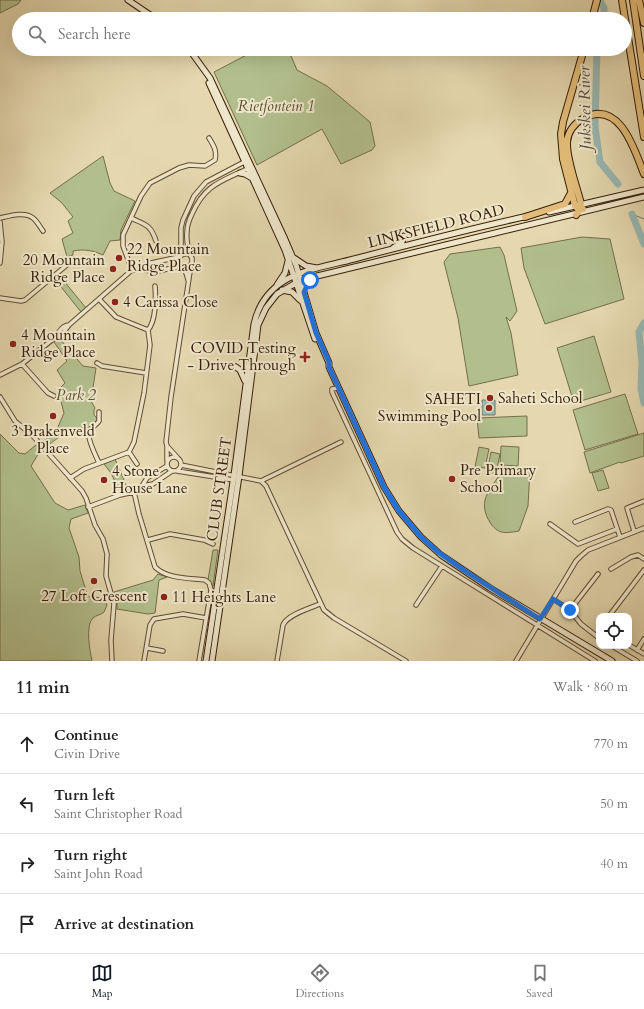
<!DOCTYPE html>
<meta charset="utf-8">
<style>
body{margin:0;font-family:Cardo,serif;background:#f6f6f6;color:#222}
.controls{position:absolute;right:12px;bottom:12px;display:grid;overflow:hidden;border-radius:8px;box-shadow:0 4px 16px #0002}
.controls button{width:36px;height:36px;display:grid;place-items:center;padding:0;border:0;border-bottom:1px solid #e0e0e0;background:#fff;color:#222;font:20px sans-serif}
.stop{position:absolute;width:12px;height:12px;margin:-9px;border:3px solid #1a73e8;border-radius:50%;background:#fff}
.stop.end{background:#1a73e8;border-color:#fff;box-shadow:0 1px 4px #0008}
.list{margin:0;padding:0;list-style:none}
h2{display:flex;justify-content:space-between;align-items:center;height:52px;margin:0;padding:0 16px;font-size:17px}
h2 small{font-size:13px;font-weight:400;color:#767676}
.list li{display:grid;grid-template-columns:26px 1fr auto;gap:12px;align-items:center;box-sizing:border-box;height:60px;padding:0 16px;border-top:1px solid #e0e0e0}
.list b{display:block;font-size:15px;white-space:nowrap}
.list p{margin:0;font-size:13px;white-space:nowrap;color:#767676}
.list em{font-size:13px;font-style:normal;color:#767676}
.icon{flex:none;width:22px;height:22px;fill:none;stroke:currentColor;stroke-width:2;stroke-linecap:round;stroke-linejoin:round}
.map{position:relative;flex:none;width:644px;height:661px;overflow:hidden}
.search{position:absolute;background:#fff;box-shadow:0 4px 16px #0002;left:12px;right:12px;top:12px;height:44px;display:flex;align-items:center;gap:10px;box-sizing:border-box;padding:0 14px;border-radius:22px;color:#767676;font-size:15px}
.sheet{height:292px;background:#fff}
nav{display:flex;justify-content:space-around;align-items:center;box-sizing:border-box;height:56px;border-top:1px solid #e0e0e0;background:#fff;font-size:11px;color:#767676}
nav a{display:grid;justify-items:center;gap:2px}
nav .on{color:#111827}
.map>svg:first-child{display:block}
.green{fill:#b2bf8d;stroke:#746e4a}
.water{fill:#98b8b3;stroke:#717a6e}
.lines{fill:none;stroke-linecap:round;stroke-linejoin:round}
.stream{stroke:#717a6e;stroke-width:1}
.river{stroke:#98b8b3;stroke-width:7}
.street-casing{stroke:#624c31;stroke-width:5.5}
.secondary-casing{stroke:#361d07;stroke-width:7}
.highway-casing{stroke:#361d07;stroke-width:8}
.street{stroke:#eee6cb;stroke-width:3.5}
.secondary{stroke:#eee6cb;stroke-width:5}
.highway{stroke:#e2bc78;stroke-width:6}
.route{stroke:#1a73e8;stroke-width:5}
.poi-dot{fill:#8f2418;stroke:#eee6cb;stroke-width:1.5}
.labels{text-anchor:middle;stroke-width:4;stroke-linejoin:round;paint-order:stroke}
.park-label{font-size:15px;font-style:italic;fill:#5b4e2f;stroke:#eee6cb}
.street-label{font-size:15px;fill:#361d07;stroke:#eee6cb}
.poi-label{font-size:15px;fill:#361d07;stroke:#eee6cb;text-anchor:start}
.water-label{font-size:16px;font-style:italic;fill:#534c3b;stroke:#eee6cb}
</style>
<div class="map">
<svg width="644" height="661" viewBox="0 0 644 661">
<rect width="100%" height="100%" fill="#e5d8af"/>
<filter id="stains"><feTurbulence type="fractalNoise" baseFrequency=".005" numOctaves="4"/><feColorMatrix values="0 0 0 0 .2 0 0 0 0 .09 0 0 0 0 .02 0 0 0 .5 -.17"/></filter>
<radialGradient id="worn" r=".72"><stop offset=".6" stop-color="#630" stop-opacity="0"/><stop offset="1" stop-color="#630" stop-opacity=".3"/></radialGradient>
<path class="green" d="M0 0H21L18 4 0 13Z
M258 49H283L291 56 297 70 327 86 370 122 375 146 372 150 341 164 322 129 257 165 214 72Z
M103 156 110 183 114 191 135 201 121 230 120 240 110 241 103 255C92 250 84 249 73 251V255L67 257 62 239 73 233 68 221 73 217 62 203 50 193Z
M582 237 610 239 624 299 545 324 524 268 521 248Z
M500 247 504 255 517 311 510 321 506 317 511 333 518 375 469 386 458 318 444 262 450 254Z
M59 275 86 308 81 312 54 278Z
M594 336 611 392 574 403 557 348Z
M59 338 83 366 96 368 91 401 95 408 94 410V415L98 419 88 428C71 426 59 437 46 447L40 443 55 434 64 413 58 390 65 383 57 370 67 361 54 342Z
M625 394 638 434 585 450 573 410Z
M527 416V436L479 438 477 418Z
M644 433V456L621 463 620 462 590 473 584 452Z
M0 434 19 453 25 454 36 445 40 451 31 466 55 503 68 510 85 505 88 513 71 519 69 528 79 557 80 571 87 594 90 597 104 598 107 605 104 612C101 615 96 615 93 618 85 625 90 652 92 661H0Z
M501 446 519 447 518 466 500 465Z
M479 447 489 449 485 468 475 467Z
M491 452 500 454 496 474 487 472Z
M115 459 127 487 119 490 111 473 104 464Z
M504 467 530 469 528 506 519 531C507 533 499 535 491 524 474 498 494 488 504 467Z
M603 470 609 488 598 491 592 473Z
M213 550H218L213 586 208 580Z
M158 574 167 577 159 580 155 613 148 614 117 609V603L114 592 153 580Z"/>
<path class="water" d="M482 400H495V415H482Z"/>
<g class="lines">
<path class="stream" d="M632 214 644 219"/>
<path class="river" d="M600 0 604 8V19
M597 49 595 127 600 162 618 184
M632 214 644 244
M644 323 639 332 642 363 641 389 644 403"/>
<defs>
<path id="street" d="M0 218C9 216 25 211 33 218 37 221 40 227 43 231
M131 218C146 225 151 225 156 241
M0 222 2 242 0 263
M189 254C188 247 186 239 187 232 187 226 189 220 192 214 205 184 222 181 249 168
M181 255V228L183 220 194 196 206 182 246 161
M183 267H189L192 263V258L189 254C183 253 177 256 179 263 180 267 181 264 183 267 186 271 187 276 188 280
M143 269 151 263 179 257
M132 270 123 246V235L141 196 150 183 179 168 189 165 205 166 215 160C217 151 214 146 209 138
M0 298 21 301 25 300 74 259
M99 299 116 317 148 330
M148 330C156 321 156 298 155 286
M57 336C58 331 64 325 69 325
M97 363 102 366 146 373
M22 364 48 393 54 396
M0 375 22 364 57 336 63 333 69 325 132 270 143 269 153 272 182 266
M338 388 332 389V392L397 532 402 539 413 548 595 661
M0 397 15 421 33 436 82 491 86 498 95 525 103 539 107 554 106 576 114 604 111 640 112 661
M167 446 177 457
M129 452 137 464
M167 464a7 7 0 1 1 14 0a7 7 0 1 1-14 0Z
M167 461V446L166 442 171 397 191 265
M99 463C96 456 87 439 89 433 90 428 97 425 99 421V412
M181 465 261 481 341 442
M177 471 234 480
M70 478 84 469 129 452 134 442 144 393 150 345 148 330
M261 481 266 486 324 610 334 618 406 661
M142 486 147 478 167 466
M134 492 139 514 155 567C167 579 189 578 205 580L209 583 211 590 199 661
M88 507 120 495 134 492 142 486 153 484 172 471
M575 522 608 509 611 510 620 537
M550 524 578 544 617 529
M634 531 627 508 644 501
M148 540 170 534 204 540 213 544
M611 569 631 557 638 555 644 559
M553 599 570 610 581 624 599 638
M416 605 442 566
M570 610 598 574
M609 616 644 570
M629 645 644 654
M612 646 637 661
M147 648 163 651
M637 650 644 639
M144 661 150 625 154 619 183 614 206 618
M277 661 283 625C287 615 310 608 320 604
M516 661 576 561 581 556 588 550 644 528"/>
<path id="secondary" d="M128 0 156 19
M189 49 210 78 284 237 296 265 316 333 329 363V367L384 487 399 511 421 537 441 555 490 588 612 661
M209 83 285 250 315 339
M240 173 245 174 252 178
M549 212 644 190
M393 248 402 242 404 236
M294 258 306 266 317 268
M277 285 285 273 288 261
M282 290 292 292 300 300
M236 367 240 370 245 381
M206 661 234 475 254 324C258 306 268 291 284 281 303 269 332 265 354 259 411 244 470 229 528 216
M212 661 239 476 258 325 266 308 277 294 296 283 313 277 644 197"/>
<path id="highway" d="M622 0 644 137
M633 0 644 76
M639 0 644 23
M592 19 597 0
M583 209H578L575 206 563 159 561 134 563 122 584 49
M576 215 580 209 581 204C577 187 566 159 567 142 568 131 575 123 584 118 620 99 635 151 644 174
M525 217 565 204 571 193"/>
</defs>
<use href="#street" class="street-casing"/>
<use href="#secondary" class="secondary-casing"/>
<use href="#highway" class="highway-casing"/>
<use href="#street" class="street"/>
<use href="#secondary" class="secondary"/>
<use href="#highway" class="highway"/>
</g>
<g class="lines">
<path class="route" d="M310 280 304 292 316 333 329 362V367L384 487 399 511 421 537 438 552 465 571 535 616 540 619 553 599 570 610"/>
</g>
<g class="poi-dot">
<circle cx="119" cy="258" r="4"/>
<circle cx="113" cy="269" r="4"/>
<circle cx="115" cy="302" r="4"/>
<circle cx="13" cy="344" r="4"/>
<path d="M303 351h4v4h4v4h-4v4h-4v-4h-4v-4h4z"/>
<circle cx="490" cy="398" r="4"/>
<circle cx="489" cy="408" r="4"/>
<circle cx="53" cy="416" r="4"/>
<circle cx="452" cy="479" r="4"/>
<circle cx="104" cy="480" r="4"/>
<circle cx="94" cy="581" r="4"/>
<circle cx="164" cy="597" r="4"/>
</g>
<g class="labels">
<g class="park-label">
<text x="276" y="111">Rietfontein 1</text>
<text x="76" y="400">Park 2</text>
</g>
<g class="street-label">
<text transform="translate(436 226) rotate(-14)" y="5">LINKSFIELD ROAD</text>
<text transform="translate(219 489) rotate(-82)" y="5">CLUB STREET</text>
</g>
<g class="poi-label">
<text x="127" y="254">22 Mountain<tspan x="127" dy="17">Ridge Place</tspan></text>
<text x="105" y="265" text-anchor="end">20 Mountain<tspan x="105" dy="17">Ridge Place</tspan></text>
<text x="123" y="307">4 Carissa Close</text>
<text x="21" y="340">4 Mountain<tspan x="21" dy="17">Ridge Place</tspan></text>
<text x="296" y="353" text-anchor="end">COVID Testing<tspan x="296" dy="17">- Drive Through</tspan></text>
<text x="498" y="403">Saheti School</text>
<text x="481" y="404" text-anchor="end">SAHETI<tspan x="481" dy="17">Swimming Pool</tspan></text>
<text x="53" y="436" text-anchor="middle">3 Brakenveld<tspan x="53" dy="17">Place</tspan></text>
<text x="460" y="475">Pre Primary<tspan x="460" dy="17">School</tspan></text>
<text x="112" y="476">4 Stone<tspan x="112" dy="17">House Lane</tspan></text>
<text x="94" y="601" text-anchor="middle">27 Loft Crescent</text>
<text x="172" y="602">11 Heights Lane</text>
</g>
<g class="water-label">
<text transform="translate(584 108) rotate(-91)" y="6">Jukskei River</text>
</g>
</g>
<rect width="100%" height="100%" filter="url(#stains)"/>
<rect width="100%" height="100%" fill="url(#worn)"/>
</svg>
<div class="controls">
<button><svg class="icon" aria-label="locate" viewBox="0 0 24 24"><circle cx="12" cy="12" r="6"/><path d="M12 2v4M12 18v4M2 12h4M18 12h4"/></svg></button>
</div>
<div class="stop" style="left:310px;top:280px"></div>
<div class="stop end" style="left:570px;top:610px"></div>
<div class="search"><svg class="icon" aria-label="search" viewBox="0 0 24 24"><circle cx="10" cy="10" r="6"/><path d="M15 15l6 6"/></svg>Search here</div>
</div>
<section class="sheet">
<h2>11 min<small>Walk · 860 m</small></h2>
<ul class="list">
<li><svg class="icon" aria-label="ahead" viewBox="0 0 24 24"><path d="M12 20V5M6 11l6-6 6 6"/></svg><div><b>Continue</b><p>Civin Drive</p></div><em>770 m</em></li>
<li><svg class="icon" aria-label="left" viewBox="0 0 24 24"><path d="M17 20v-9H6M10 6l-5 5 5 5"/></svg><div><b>Turn left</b><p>Saint Christopher Road</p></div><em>50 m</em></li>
<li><svg class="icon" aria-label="right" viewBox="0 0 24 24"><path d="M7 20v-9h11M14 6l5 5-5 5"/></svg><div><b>Turn right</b><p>Saint John Road</p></div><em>40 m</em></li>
<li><svg class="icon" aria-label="arrive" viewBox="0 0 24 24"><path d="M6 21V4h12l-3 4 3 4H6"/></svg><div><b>Arrive at destination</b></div></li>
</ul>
</section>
<nav>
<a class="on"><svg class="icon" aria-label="map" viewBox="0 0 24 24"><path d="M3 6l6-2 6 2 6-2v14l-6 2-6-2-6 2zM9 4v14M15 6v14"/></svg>Map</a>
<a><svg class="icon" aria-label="directions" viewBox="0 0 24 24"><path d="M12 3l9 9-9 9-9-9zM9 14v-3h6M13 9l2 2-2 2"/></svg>Directions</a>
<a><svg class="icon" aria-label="saved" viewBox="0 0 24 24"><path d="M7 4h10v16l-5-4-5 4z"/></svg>Saved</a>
</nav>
